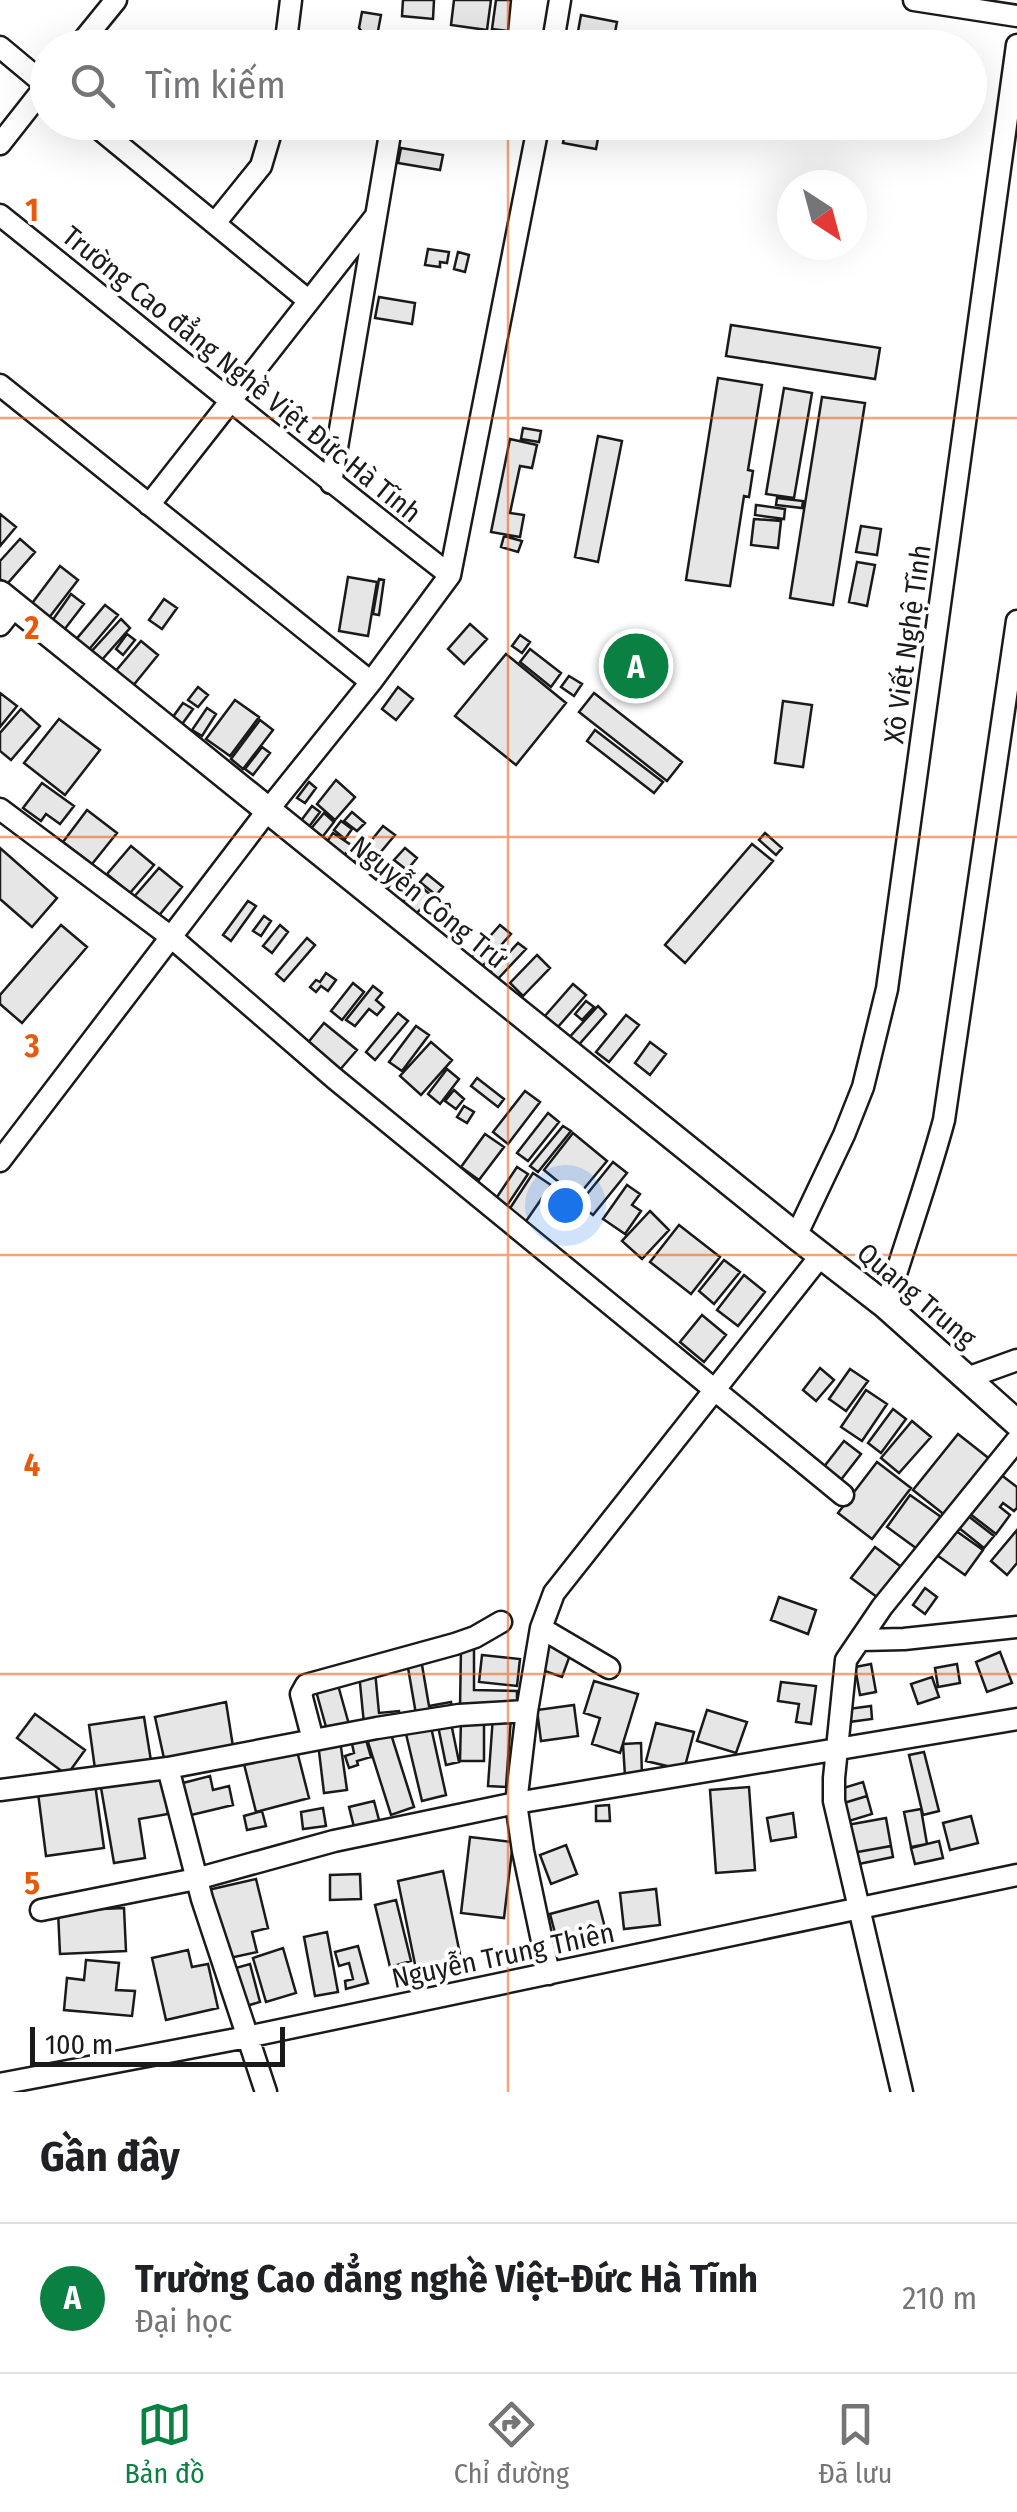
<!DOCTYPE html>
<html lang="vi">
<meta charset="utf-8">
<style>
body{margin:0;font-family:"Fira Sans Condensed",sans-serif;background:#f2f2f2;color:#202124}
.compass{position:absolute;left:777px;top:170px;width:90px;height:90px;border-radius:50%;background:#fff;box-shadow:0 10px 40px #0002;rotate:144deg}
.scale{position:absolute;left:30px;bottom:25px;width:255px;box-sizing:border-box;padding-left:10px;border:5px solid #1a1a1a;border-top:0;font-size:28px;line-height:35px;white-space:nowrap;color:#1a1a1a;-webkit-text-stroke:8px #fff;paint-order:stroke}
.you{position:absolute;left:565px;top:1205px;width:35px;height:35px;margin:-25px;border:8px solid #fff;border-radius:50%;background:#1a73e8;box-shadow:0 0 0 15px #1a73e833}
.badge{display:grid;place-items:center;width:65px;height:65px;border-radius:50%;background:#0b8043;color:#fff;font-size:32px;font-weight:700}
.pin{position:absolute;translate:-50% -50%;border:5px solid #fff;box-shadow:0 2px 10px #0006}
.list{margin:0;padding:0;list-style:none}
h2{display:flex;justify-content:space-between;align-items:center;height:130px;margin:0;padding:0 40px;font-size:42px}
h2 small{font-size:32px;font-weight:400;color:#757577}
.list li{display:grid;grid-template-columns:65px 1fr auto;gap:30px;align-items:center;box-sizing:border-box;height:150px;padding:0 40px;border-top:2px solid #e0e0e0}
.list b{display:block;font-size:38px;white-space:nowrap}
.list p{margin:0;font-size:32px;white-space:nowrap;color:#757577}
.list em{font-size:32px;font-style:normal;color:#757577}
.icon{flex:none;width:55px;height:55px;fill:none;stroke:currentColor;stroke-width:2;stroke-linecap:round;stroke-linejoin:round}
.map{position:relative;flex:none;width:1017px;height:2092px;overflow:hidden}
.search{position:absolute;background:#fff;box-shadow:0 10px 40px #0002;left:30px;right:30px;top:30px;height:110px;display:flex;align-items:center;gap:25px;box-sizing:border-box;padding:0 35px;border-radius:55px;color:#757577;font-size:38px}
.sheet{height:280px;background:#fff}
nav{display:flex;justify-content:space-around;align-items:center;box-sizing:border-box;height:140px;border-top:2px solid #e0e0e0;background:#fff;font-size:28px;color:#757577}
nav a{display:grid;justify-items:center;gap:5px}
nav .on{color:#0b8043}
.map>svg:first-child{display:block}
.building{fill:#e6e6e6;stroke:#1a1a1a;stroke-width:2.5}
.lines{fill:none;stroke-linecap:round;stroke-linejoin:round}
.minor-casing{stroke:#1a1a1a;stroke-width:25}
.major-casing{stroke:#1a1a1a;stroke-width:30}
.minor{stroke:#fff;stroke-width:20}
.major{stroke:#fff;stroke-width:25}
.grid{fill:none;stroke:#e8590c;stroke-width:2.5;stroke-opacity:0.55}
.labels{text-anchor:middle;stroke-width:8;stroke-linejoin:round;paint-order:stroke}
.street-label{font-size:28px;fill:#1a1a1a;stroke:#fff}
.grid-label{font-size:32px;text-anchor:middle;font-weight:bold;fill:#e8590c;stroke:#fff;stroke-width:8;stroke-linejoin:round;paint-order:stroke}
</style>
<div class="map">
<svg width="1017" height="2092" viewBox="0 0 1017 2092">
<rect width="100%" height="100%" fill="#fff"/>
<path class="building" d="M403 0H434L433 19 402 16Z
M454 0H491L487 30 451 25Z
M496 0H511L508 31 492 29Z
M362 12 381 15 378 31 372 34 376 39 374 48H353L356 37 363 33 359 28Z
M581 15 617 22 612 48H575Z
M567 122H601L596 149 563 143Z
M401 148 443 155 440 170 398 163Z
M428 249 449 252 447 263 440 262V267L425 265Z
M458 252 469 255 465 272 454 269Z
M379 297 415 303 412 324 375 318Z
M731 325 880 348 875 379 726 356Z
M718 378 762 385 748 470 753 471 749 497 744 496 730 586 686 580Z
M784 388 812 393 794 498 766 494Z
M822 397 865 403 833 605 790 598Z
M523 428 541 431 539 442 521 439Z
M598 436 622 441 598 562 575 557Z
M510 439 537 445 532 468 520 466 510 513 524 515 520 537 491 532Z
M777 498 803 501 802 508 776 505Z
M756 505 785 509 784 519 755 515Z
M0 514 16 527 0 546Z
M754 519 781 521 778 548 751 545Z
M861 526 881 529 877 555 856 552Z
M504 536 522 541 518 552 501 547Z
M20 539 35 552 7 584 0 579V561Z
M857 562 875 565 867 606 849 602Z
M60 566 78 580 48 619 30 606Z
M348 577 377 582 368 636 339 631Z
M379 579 384 580 379 615 373 614Z
M71 594 84 604 64 630 52 621Z
M164 599 177 608 162 629 149 620Z
M105 605 118 615 86 653 74 642Z
M121 619 130 628 100 662 90 653Z
M470 624 487 639 464 664 448 649Z
M127 634 135 640 123 655 116 649Z
M520 635 530 642 522 653 512 646Z
M141 641 158 655 132 687 114 673Z
M530 649 561 673 551 687 520 662Z
M506 654 566 703 516 765 455 716Z
M569 676 582 684 574 696 561 687Z
M198 687 208 695 198 707 188 700Z
M398 687 413 699 396 720 382 709Z
M0 693 17 706 0 727Z
M594 693 682 762 667 781 579 712Z
M235 700 259 717 230 756 206 739Z
M783 701 812 705 803 767 775 763Z
M183 703 193 709 180 727 170 721Z
M207 708 216 714 202 736 192 730Z
M21 709 40 726 11 760 0 751V733Z
M59 719 100 750 65 795 24 763Z
M260 720 273 730 243 769 231 759Z
M595 730 663 782 654 793 587 741Z
M262 747 270 753 253 775 245 769Z
M336 780 355 797 335 820 317 804Z
M309 782 316 788 305 803 297 798Z
M42 783 74 806 60 824 46 814 41 821 23 808Z
M312 806 320 812 308 828 300 822Z
M87 810 117 833 92 864 63 842Z
M352 812 365 823 357 831 344 821Z
M324 813 334 822 320 840 309 831Z
M341 821 352 829 345 839 334 830Z
M383 826 395 835 364 872 353 863Z
M333 833 351 845 345 855 326 843Z
M765 833 782 848 776 855 759 840Z
M752 844 773 861 685 963 665 945Z
M131 846 154 865 130 893 107 874Z
M0 848 57 898 32 927 0 899Z
M405 848 417 858 407 870 394 860Z
M383 856 390 862 376 880 368 874Z
M159 868 182 887 157 918 133 898Z
M390 869 398 875 387 889 380 883Z
M427 874 443 887 436 895 420 882Z
M418 884 432 896 416 914 403 902Z
M248 901 256 906 231 941 223 935Z
M264 916 271 921 261 936 253 931Z
M61 925 87 947 22 1023 0 1004V995Z
M280 925 288 932 272 953 263 946Z
M500 925 511 934 478 971 467 962Z
M307 938 315 945 284 981 276 974Z
M518 943 526 949 495 982 488 975Z
M537 955 550 968 523 996 510 983Z
M326 973 336 980 328 991 321 986 316 992 310 987 316 980 320 982Z
M353 983 364 992 342 1020 331 1011Z
M573 984 586 995 557 1028 544 1017Z
M373 986 382 993 376 1000 384 1007 377 1015 369 1009 355 1026 346 1020Z
M586 1001 594 1007 582 1020 575 1014Z
M598 1006 606 1014 575 1049 566 1041Z
M398 1013 408 1021 375 1060 366 1052Z
M626 1015 639 1025 609 1062 596 1052Z
M324 1023 357 1050 338 1072 306 1045Z
M416 1026 429 1035 402 1071 389 1062Z
M431 1042 452 1060 421 1095 400 1076Z
M650 1042 666 1054 650 1075 635 1063Z
M447 1069 459 1079 440 1104 428 1094Z
M477 1078 504 1099 498 1107 471 1086Z
M454 1090 464 1099 456 1109 445 1101Z
M525 1091 540 1102 508 1144 493 1132Z
M464 1106 474 1112 467 1123 457 1117Z
M548 1113 559 1122 528 1161 517 1153Z
M563 1126 571 1131 538 1172 530 1166Z
M573 1133 607 1161 577 1197 544 1170Z
M485 1134 504 1147 479 1180 461 1167Z
M613 1162 627 1173 593 1215 579 1204Z
M517 1167 528 1174 504 1210 493 1203Z
M533 1173 551 1185 522 1227 505 1216Z
M627 1185 640 1194 632 1205 641 1211 625 1234 603 1219Z
M650 1211 669 1230 642 1259 622 1241Z
M679 1225 720 1257 691 1294 650 1262Z
M724 1260 740 1272 714 1304 699 1291Z
M744 1275 765 1292 738 1326 717 1310Z
M702 1315 726 1335 704 1362 680 1342Z
M820 1368 834 1380 816 1401 803 1390Z
M850 1369 868 1381 846 1411 829 1399Z
M866 1390 887 1404 862 1441 841 1427Z
M893 1409 906 1419 881 1453 868 1443Z
M912 1421 931 1437 899 1473 881 1458Z
M958 1434 991 1460 946 1516 913 1490Z
M844 1441 861 1454 840 1481 823 1468Z
M877 1462 911 1488 872 1539 838 1513Z
M996 1471 1017 1487V1508L1014 1511 1003 1503 1000 1507 1010 1515 996 1534 965 1510Z
M910 1495 944 1519 920 1551 887 1527Z
M963 1512 994 1536 984 1548 954 1524Z
M952 1528 983 1550 965 1575 934 1553Z
M1017 1530V1563L1007 1575 991 1561Z
M875 1547 904 1569 881 1600 851 1578Z
M925 1588 937 1597 925 1614 913 1605Z
M779 1597 816 1610 808 1634 771 1620Z
M550 1639 573 1647 562 1677 539 1669Z
M461 1648H474V1690L517 1691V1708H460Z
M1000 1652 1012 1683 987 1692 976 1662Z
M482 1655 520 1659 517 1686 479 1682Z
M421 1659 429 1706 451 1702 453 1714 417 1720 407 1662Z
M871 1664 876 1692 860 1695 855 1667Z
M957 1664 960 1683 938 1687 935 1668Z
M375 1671 379 1713 399 1711 400 1721 364 1724 359 1673Z
M932 1677 939 1697 918 1704 911 1684Z
M594 1681 638 1694 620 1753 592 1744 600 1718 584 1713Z
M781 1682 816 1686 811 1724 796 1722 799 1704 778 1701Z
M338 1685 350 1728 328 1734 316 1691Z
M226 1702 234 1753 165 1763 155 1717Z
M574 1705 578 1736 541 1741 537 1710Z
M871 1706 872 1719 849 1722 848 1709Z
M707 1710 747 1722 736 1753 697 1741Z
M35 1714 85 1750 67 1775 17 1738Z
M493 1716 511 1717 506 1787 488 1786Z
M144 1717 151 1761 95 1769 89 1725Z
M461 1718H484V1761H460Z
M451 1723 459 1762 446 1765 438 1726Z
M656 1723 694 1732 684 1770 646 1761Z
M431 1727 446 1795 422 1801 406 1734Z
M390 1731 414 1807 391 1815 367 1739Z
M340 1740 347 1790 324 1793 318 1743Z
M366 1740 371 1757 357 1761 358 1765 349 1768 345 1756 354 1753 352 1744Z
M641 1743 642 1776H625L623 1744Z
M296 1747 309 1798 256 1812 243 1760Z
M924 1752 939 1811 923 1815 909 1755Z
M161 1771 168 1814 139 1819 145 1858 114 1863 100 1782Z
M210 1776 213 1790 229 1786 233 1805 187 1816 179 1784Z
M94 1777 104 1848 46 1856 37 1785Z
M863 1782 867 1796 844 1803 840 1789Z
M749 1787 755 1870 716 1873 710 1790Z
M867 1796 872 1814 849 1821 844 1803Z
M374 1801 379 1820 354 1827 349 1807Z
M609 1805 610 1821H596V1806Z
M323 1808 326 1826 303 1829 301 1812Z
M921 1809 927 1844 911 1847 904 1812Z
M262 1811 266 1826 247 1830 244 1816Z
M793 1813 796 1837 771 1841 767 1818Z
M971 1816 978 1843 950 1850 943 1823Z
M886 1818 891 1846 852 1853 847 1825Z
M470 1837 513 1842 504 1918 461 1913Z
M939 1841 943 1858 915 1864 911 1848Z
M566 1845 577 1874 551 1884 540 1855Z
M891 1846 893 1857 854 1865 852 1853Z
M443 1871 462 1964 417 1974 398 1881Z
M360 1874 361 1899 330 1900V1875Z
M256 1879 268 1928 252 1932 257 1952 225 1959 208 1890Z
M656 1889 660 1925 624 1929 620 1893Z
M396 1900 411 1961 390 1967 375 1905Z
M598 1901 608 1939 560 1952 550 1914Z
M124 1908 126 1951 60 1954 58 1911Z
M327 1932 338 1992 315 1996 304 1937Z
M358 1946 368 1983 346 1989 345 1981 353 1979 349 1963 339 1966 335 1952Z
M283 1948 296 1993 266 2002 253 1958Z
M188 1950 192 1967 208 1964 218 2008 166 2020 152 1958Z
M86 1960 119 1963 116 1990 135 1991 132 2016 64 2010 67 1978 84 1980Z
M250 1964 260 2002 243 2007 232 1969Z"/>
<g class="lines">
<defs>
<path id="minor" d="M914 0 1017 16
M0 47 48 87
M77 48 116 0
M285 48 291 0
M552 48 560 0
M91 122 309 301
M0 144 48 83
M0 215C150 335 298 457 450 575
M215 223 261 166 274 122
M0 385 371 682
M331 483 392 122
M149 505 375 217
M0 625 15 606
M0 809 171 937 334 1078 843 1495
M0 1161 268 810 371 682 450 575 539 122
M796 1236 844 1135 863 1087 887 989 1017 45
M886 1306C905 1243 927 1183 944 1120L1017 621
M967 1378 1017 1360
M541 1628 609 1668
M861 1640 904 1639 1017 1627
M313 1740 301 1694 306 1685 455 1644 475 1637 501 1622
M168 1768 202 1899 266 2092
M0 1790 168 1768 377 1728 459 1715 527 1711
M41 1910 196 1879 334 1841 516 1803 1017 1719
M549 1974 523 1851 516 1803 527 1711 541 1628 554 1593 822 1254
M0 2084 247 2037 1017 1875
M902 2092 834 1801V1778L846 1660 882 1607 1017 1440"/>
<path id="major" d="M0 594 796 1236 886 1306 1017 1423"/>
</defs>
<use href="#minor" class="minor-casing"/>
<use href="#major" class="major-casing"/>
<use href="#minor" class="minor"/>
<use href="#major" class="major"/>
</g>
<path class="grid" d="M508 0V48M508 122V2092M0 418H1017M0 837H1017M0 1255H1017M0 1674H1017"/>
<g class="labels">
<g class="street-label">
<text transform="translate(242 374) rotate(39)" y="10">Trường Cao đẳng Nghề Việt Đức Hà Tĩnh</text>
<text transform="translate(907 644) rotate(-82)" y="10">Xô Viết Nghệ Tĩnh</text>
<text transform="translate(429 902) rotate(39)" y="10">Nguyễn Công Trứ</text>
<text transform="translate(917 1295) rotate(40)" y="10">Quang Trung</text>
<text transform="translate(503 1955) rotate(-12)" y="10">Nguyễn Trung Thiên</text>
</g>
</g>
<g class="grid-label">
<text x="32" y="221">1</text>
<text x="32" y="639">2</text>
<text x="32" y="1057">3</text>
<text x="32" y="1476">4</text>
<text x="32" y="1894">5</text>
</g>
</svg>
<svg class="compass" viewBox="-18 -18 36 36"><path d="M0-13l5 13h-10z" fill="#e53935"/><path d="M0 13l5-13h-10z" fill="#757577"/></svg>
<div class="scale">100 m</div>
<div class="you"></div>
<div class="pin badge" style="left:636px;top:666px">A</div>
<div class="search"><svg class="icon" aria-label="search" viewBox="0 0 24 24"><circle cx="10" cy="10" r="6"/><path d="M15 15l6 6"/></svg>Tìm kiếm</div>
</div>
<section class="sheet">
<h2>Gần đây<small></small></h2>
<ul class="list">
<li><span class="badge">A</span><div><b>Trường Cao đẳng nghề Việt-Đức Hà Tĩnh</b><p>Đại học</p></div><em>210 m</em></li>
</ul>
</section>
<nav>
<a class="on"><svg class="icon" aria-label="map" viewBox="0 0 24 24"><path d="M3 6l6-2 6 2 6-2v14l-6 2-6-2-6 2zM9 4v14M15 6v14"/></svg>Bản đồ</a>
<a><svg class="icon" aria-label="directions" viewBox="0 0 24 24"><path d="M12 3l9 9-9 9-9-9zM9 14v-3h6M13 9l2 2-2 2"/></svg>Chỉ đường</a>
<a><svg class="icon" aria-label="saved" viewBox="0 0 24 24"><path d="M7 4h10v16l-5-4-5 4z"/></svg>Đã lưu</a>
</nav>
